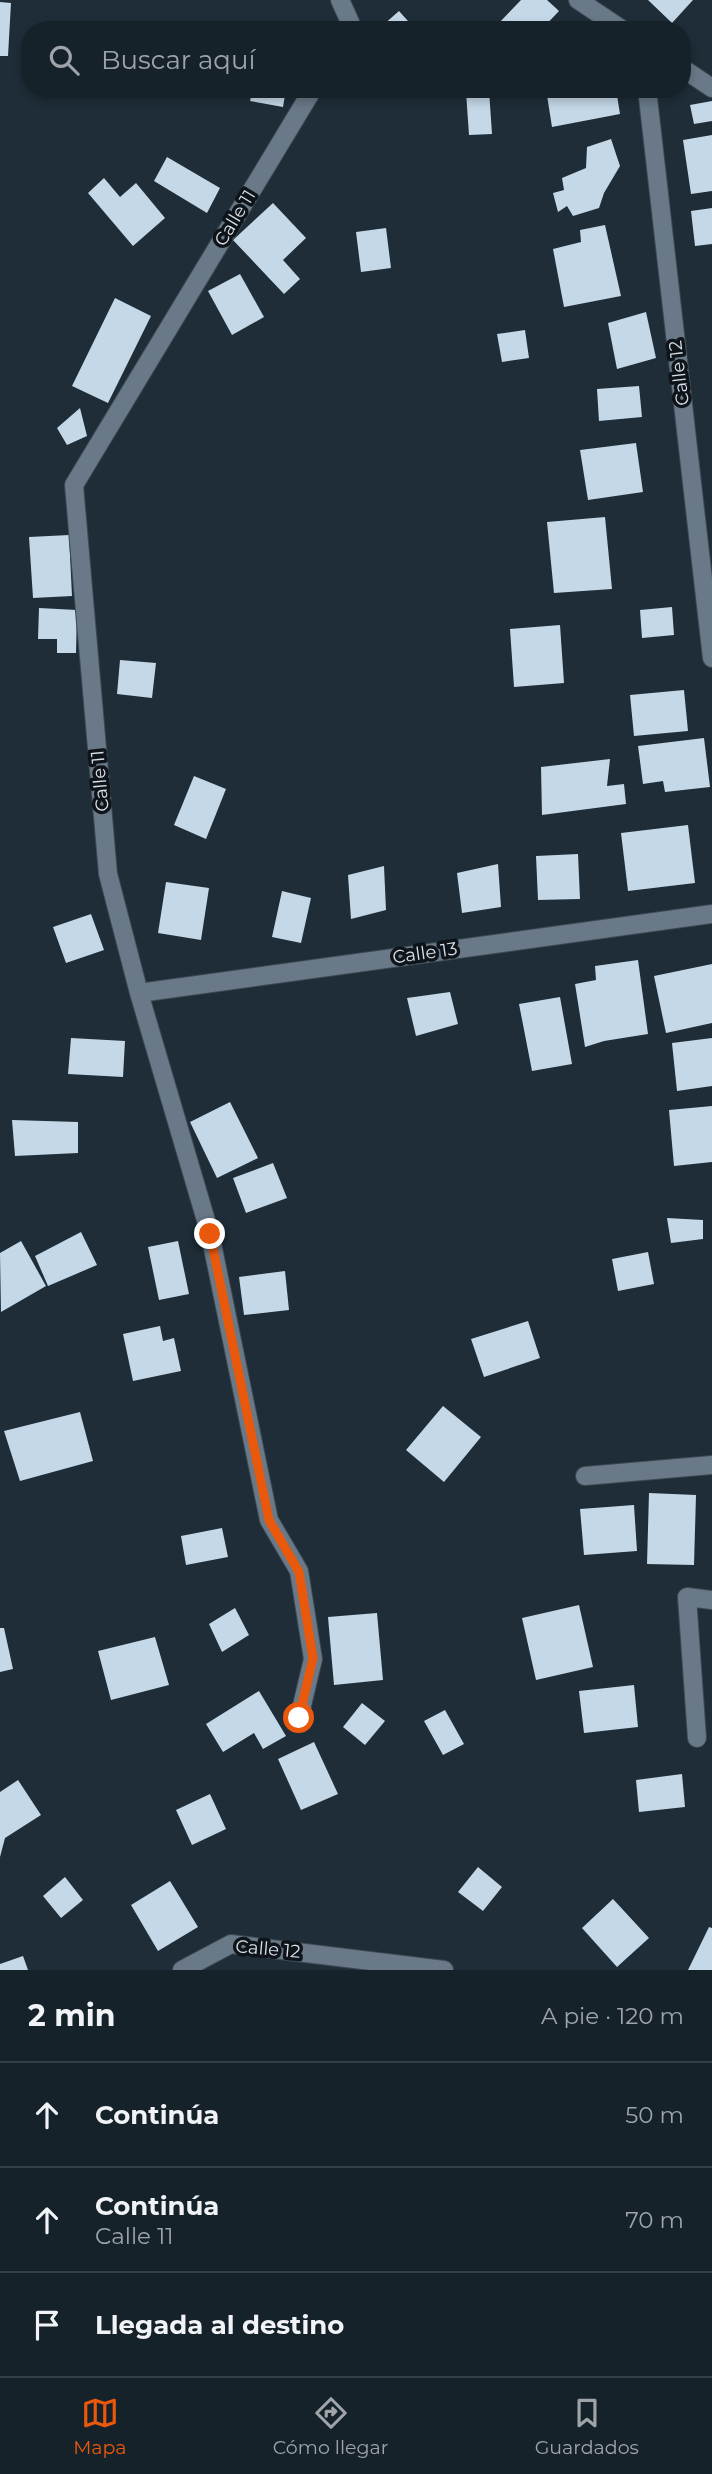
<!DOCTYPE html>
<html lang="es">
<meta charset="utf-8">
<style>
body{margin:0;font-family:Montserrat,sans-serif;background:#232f36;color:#f1f3f6}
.stop{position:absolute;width:21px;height:21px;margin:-16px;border:5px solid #ea580c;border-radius:50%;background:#fff}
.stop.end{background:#ea580c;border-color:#fff;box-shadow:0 2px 7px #0008}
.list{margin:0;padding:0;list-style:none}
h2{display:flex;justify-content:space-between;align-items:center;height:91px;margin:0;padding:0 28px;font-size:30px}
h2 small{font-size:23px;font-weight:400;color:#9ea4a8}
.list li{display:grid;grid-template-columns:46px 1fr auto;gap:21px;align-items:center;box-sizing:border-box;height:105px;padding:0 28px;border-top:2px solid #353f47}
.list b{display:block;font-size:26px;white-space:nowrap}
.list p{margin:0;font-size:23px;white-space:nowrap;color:#9ea4a8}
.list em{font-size:23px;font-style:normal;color:#9ea4a8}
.icon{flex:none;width:38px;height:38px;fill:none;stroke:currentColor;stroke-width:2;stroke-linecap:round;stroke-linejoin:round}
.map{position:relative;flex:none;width:712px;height:1970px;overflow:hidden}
.search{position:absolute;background:#16222a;box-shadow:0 4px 10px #0003;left:21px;right:21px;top:21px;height:77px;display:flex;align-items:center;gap:18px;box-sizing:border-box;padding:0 24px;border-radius:28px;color:#9ea4a8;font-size:26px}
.sheet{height:406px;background:#16222a}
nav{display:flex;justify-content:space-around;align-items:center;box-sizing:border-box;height:98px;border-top:2px solid #353f47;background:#16222a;font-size:19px;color:#9ea4a8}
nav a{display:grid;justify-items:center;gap:4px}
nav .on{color:#ea580c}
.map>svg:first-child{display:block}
.building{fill:#c5d8e7}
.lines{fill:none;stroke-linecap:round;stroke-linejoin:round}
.minor-casing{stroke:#3d4a54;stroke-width:20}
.minor{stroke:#697987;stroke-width:18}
.route{stroke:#ea580c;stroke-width:9}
.labels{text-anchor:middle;stroke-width:7;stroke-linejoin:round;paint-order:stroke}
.street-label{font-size:18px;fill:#d8e1e9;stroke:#0e1419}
</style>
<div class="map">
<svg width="712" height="1970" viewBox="0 0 712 1970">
<rect width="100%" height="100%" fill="#1e2d38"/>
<path class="building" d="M521 0H547L559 11 541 30H502L497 25Z
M648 0H693L672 23Z
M0 2 11 3 8 56H0Z
M399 11 416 30H386L383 25Z
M253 89H286L283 107 250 101Z
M546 89H616L620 114 552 127Z
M489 90 492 134 469 135 466 92Z
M712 101V121L694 124 690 105Z
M712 135V191L691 194 683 140Z
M611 139 620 166 604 193 599 208 573 216 567 206 558 212 553 193 564 190 562 178 586 168 587 147Z
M167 157 220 188 207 213 154 181Z
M104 178 120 197 136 183 165 218 133 246 88 193Z
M273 203 306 238 283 260 300 279 284 294 233 240Z
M712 208V244L695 246 691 211Z
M605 225 621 296 564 307 553 249 581 242 580 230Z
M386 228 391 268 361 272 356 232Z
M240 274 264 317 232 335 208 291Z
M115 298 151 316 108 403 72 386Z
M646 312 656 358 617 369 608 323Z
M525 330 529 358 502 362 497 334Z
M639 386 642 417 599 421 597 389Z
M80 408 87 436 67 445 57 428Z
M636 443 643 492 588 500 580 450Z
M605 517 612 589 554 593 547 522Z
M69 535 72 596 33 598 29 537Z
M672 607 674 635 642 638 640 610Z
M39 608 77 610 76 653H57V639H38Z
M560 625 564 683 514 687 510 629Z
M120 660 156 663 152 698 117 694Z
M684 690 688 731 634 736 630 695Z
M704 738 710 787 665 792 663 781 643 784 638 746Z
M610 759 607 786 624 784 626 804 542 815 541 767Z
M194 776 226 789 206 839 174 825Z
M688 825 695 883 628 891 621 833Z
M578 854 580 899 538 900 536 856Z
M498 864 501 907 462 913 457 873Z
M384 866 386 910 351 919 348 875Z
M166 882 209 888 201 940 158 933Z
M282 891 311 898 301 943 272 937Z
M91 914 104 950 66 963 53 927Z
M638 960 648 1034 604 1041 585 1047 575 984 596 980 595 966Z
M712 964V1023L666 1033 654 976Z
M450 992 458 1024 416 1036 407 998Z
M560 997 572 1064 532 1071 519 1004Z
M71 1038 125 1041 123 1077 68 1074Z
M712 1038V1086L677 1091 672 1043Z
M230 1102 258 1158 217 1178 190 1122Z
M712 1106V1162L674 1166 669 1110Z
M12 1120 78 1122V1153L15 1156Z
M273 1163 287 1198 246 1213 233 1178Z
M667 1218 703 1220V1239L671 1243Z
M81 1232 97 1265 48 1286 35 1256Z
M21 1241 46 1286 1 1312 0 1253Z
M178 1241 189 1294 159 1300 148 1247Z
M648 1252 654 1284 618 1291 612 1259Z
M285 1271 289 1310 244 1315 239 1277Z
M528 1321 540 1358 484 1377 471 1339Z
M160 1326 163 1341 174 1338 181 1371 133 1381 123 1334Z
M443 1406 481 1437 444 1482 406 1450Z
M80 1412 93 1461 20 1481 4 1431Z
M649 1493 696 1495 694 1565 647 1564Z
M634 1505 637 1551 584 1555 580 1509Z
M222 1528 228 1557 186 1565 181 1536Z
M579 1605 593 1667 536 1680 522 1618Z
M235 1608 249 1635 222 1652 209 1624Z
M377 1613 383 1680 334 1685 328 1617Z
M0 1628H4L13 1669 0 1672Z
M155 1637 169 1685 111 1700 98 1651Z
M634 1685 638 1727 584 1733 579 1691Z
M259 1691 286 1736 263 1749 254 1733 223 1752 206 1724Z
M362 1703 385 1721 365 1745 343 1727Z
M445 1710 464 1744 443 1755 424 1721Z
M314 1742 338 1794 301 1810 278 1759Z
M682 1774 685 1807 639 1812 636 1780Z
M18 1780 41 1815 5 1838 0 1857V1792Z
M210 1794 226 1829 192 1845 176 1810Z
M478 1867 502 1887 483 1911 458 1892Z
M65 1877 83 1900 61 1918 43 1896Z
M170 1881 198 1927 158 1951 131 1905Z
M613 1899 649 1938 617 1967 582 1928Z
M709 1927 712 1928V1970H688Z
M23 1956 28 1970H0V1964Z"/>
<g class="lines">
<defs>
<path id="minor" d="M340 0 350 22 346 30
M578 0 623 30
M682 68 712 88
M647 89 712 658
M139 993 712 914
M585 1476 712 1465
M299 1718 313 1659 299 1571 269 1520 210 1234 139 993 108 874 74 485 313 89
M697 1738 687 1597 712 1600
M182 1970 231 1944 444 1970"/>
</defs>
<use href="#minor" class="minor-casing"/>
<use href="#minor" class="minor"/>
</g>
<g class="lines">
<path class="route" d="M210 1234 269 1520 299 1572 313 1658 299 1718"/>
</g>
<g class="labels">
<g class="street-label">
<text transform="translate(235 218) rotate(-59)" y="6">Calle 11</text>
<text transform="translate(679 373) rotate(-97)" y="6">Calle 12</text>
<text transform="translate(100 781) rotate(-95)" y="6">Calle 11</text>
<text transform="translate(425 953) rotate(-8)" y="6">Calle 13</text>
<text transform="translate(268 1949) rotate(5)" y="6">Calle 12</text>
</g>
</g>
</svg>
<div class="stop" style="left:299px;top:1718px"></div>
<div class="stop end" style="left:210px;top:1234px"></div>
<div class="search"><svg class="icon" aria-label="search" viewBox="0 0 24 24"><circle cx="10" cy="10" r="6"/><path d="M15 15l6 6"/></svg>Buscar aquí</div>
</div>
<section class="sheet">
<h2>2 min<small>A pie · 120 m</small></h2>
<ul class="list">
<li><svg class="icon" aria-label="ahead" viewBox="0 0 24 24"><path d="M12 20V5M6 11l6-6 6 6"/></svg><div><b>Continúa</b></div><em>50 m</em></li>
<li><svg class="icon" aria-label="ahead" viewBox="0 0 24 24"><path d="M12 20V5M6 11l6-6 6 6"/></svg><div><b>Continúa</b><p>Calle 11</p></div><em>70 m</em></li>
<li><svg class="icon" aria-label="arrive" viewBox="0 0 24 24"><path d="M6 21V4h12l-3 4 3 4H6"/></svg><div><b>Llegada al destino</b></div></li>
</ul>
</section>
<nav>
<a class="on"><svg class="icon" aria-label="map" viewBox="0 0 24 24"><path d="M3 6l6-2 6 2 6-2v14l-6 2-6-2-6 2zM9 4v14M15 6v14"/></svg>Mapa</a>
<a><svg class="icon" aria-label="directions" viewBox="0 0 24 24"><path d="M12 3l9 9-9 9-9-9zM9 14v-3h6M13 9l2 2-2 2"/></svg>Cómo llegar</a>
<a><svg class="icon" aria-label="saved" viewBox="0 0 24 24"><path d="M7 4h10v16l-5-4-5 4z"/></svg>Guardados</a>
</nav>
